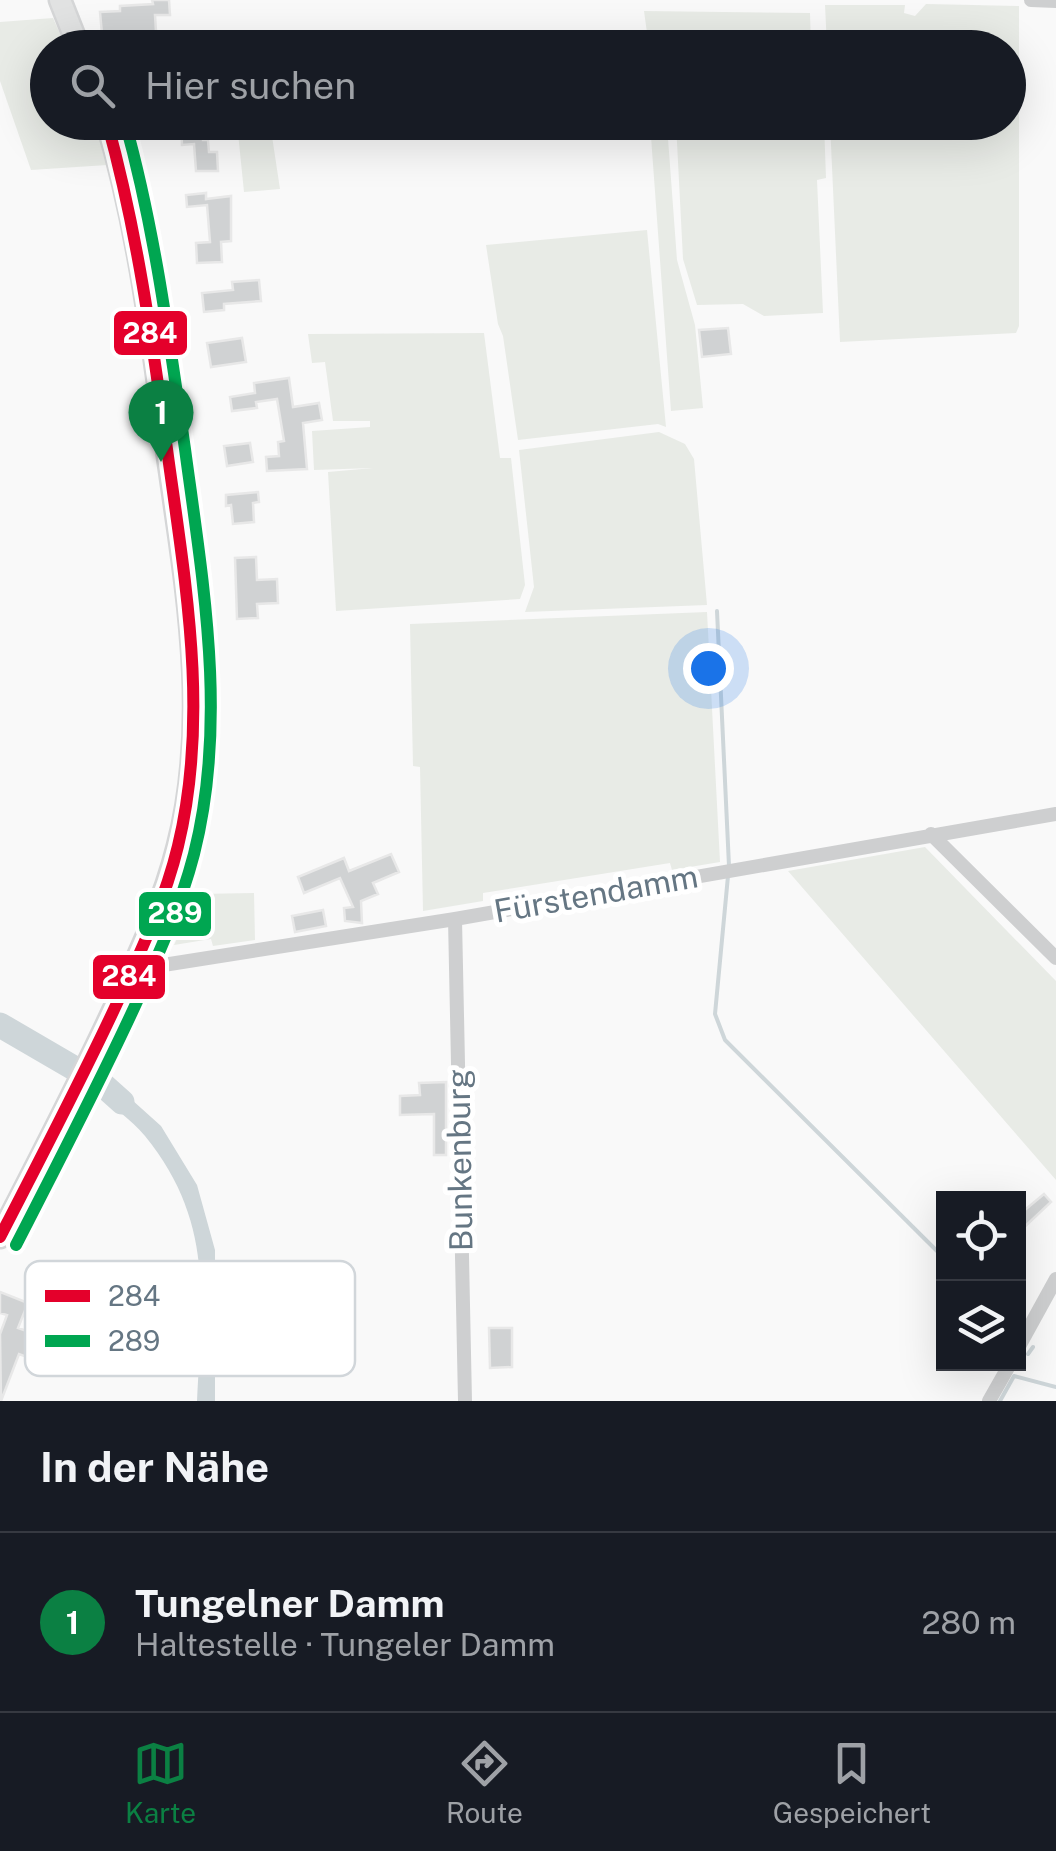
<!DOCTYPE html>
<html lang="de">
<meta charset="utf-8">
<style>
body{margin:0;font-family:"Public Sans",sans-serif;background:#242831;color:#f1f3f6}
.controls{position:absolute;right:30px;bottom:30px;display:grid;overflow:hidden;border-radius:0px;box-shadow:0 10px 40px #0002}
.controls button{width:90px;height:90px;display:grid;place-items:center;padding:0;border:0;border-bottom:2px solid #363941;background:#171b24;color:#f1f3f6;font:50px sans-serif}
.you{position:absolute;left:708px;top:668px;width:35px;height:35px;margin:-25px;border:8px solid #fff;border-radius:50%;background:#1a73e8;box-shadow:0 0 0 15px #1a73e833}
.badge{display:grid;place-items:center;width:65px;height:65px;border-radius:50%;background:#0b8043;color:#fff;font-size:32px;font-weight:700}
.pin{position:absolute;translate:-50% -82px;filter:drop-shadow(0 2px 5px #0008)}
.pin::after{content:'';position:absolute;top:52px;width:35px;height:30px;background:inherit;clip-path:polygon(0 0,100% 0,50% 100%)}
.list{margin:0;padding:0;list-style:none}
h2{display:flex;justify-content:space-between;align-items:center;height:130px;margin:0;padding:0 40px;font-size:42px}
h2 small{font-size:32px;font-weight:400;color:#9ea1a6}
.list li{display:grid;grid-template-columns:65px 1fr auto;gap:30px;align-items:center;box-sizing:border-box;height:180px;padding:0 40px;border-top:2px solid #363941}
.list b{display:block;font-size:38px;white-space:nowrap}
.list p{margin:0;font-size:32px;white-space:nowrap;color:#9ea1a6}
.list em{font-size:32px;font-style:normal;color:#9ea1a6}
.icon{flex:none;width:55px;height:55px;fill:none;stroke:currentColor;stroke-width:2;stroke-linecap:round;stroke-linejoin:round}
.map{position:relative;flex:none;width:1056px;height:1401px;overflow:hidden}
.search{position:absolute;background:#171b24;box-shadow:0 10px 40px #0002;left:30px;right:30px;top:30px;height:110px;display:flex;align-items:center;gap:25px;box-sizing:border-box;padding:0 35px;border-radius:55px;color:#9ea1a6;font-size:38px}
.sheet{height:310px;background:#171b24}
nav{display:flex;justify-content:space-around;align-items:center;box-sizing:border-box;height:140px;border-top:2px solid #363941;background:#171b24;font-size:28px;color:#9ea1a6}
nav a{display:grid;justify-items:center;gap:5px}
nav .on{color:#0b8043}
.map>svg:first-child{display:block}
.green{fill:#e8ebe6}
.water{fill:#ced6d9}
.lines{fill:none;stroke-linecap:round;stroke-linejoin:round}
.stream{stroke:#ced6d9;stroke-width:4}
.river{stroke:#ced6d9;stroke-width:25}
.building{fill:#d0d2d3;stroke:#e8e8e8;stroke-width:2.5}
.secondary-casing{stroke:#d5d6d7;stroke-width:25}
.street{stroke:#cecfd0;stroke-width:14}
.secondary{stroke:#e1e2e2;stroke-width:20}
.bus-1-casing{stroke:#fff;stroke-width:20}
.bus-2-casing{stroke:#fff;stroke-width:20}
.bus-1{stroke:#e4002b;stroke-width:12}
.bus-2{stroke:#00a651;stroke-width:12}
.labels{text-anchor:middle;stroke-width:10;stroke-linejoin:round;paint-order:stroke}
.street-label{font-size:32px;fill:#657683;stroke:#fff}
.key{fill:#fff;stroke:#d1d6da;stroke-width:2.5}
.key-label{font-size:28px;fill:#657683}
.line-badge{stroke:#fff;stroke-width:4}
.badge-label{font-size:28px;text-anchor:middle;font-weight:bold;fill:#fff}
</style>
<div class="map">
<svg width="1056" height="1401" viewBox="0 0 1056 1401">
<rect width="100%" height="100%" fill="#f9f9f9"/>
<path class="green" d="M926 4 1019 6V326L1016 333 840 342 830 123 1008 122V48L827 47 825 5H905L904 13 915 16Z
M644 11 810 13 811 47H649Z
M53 18 66 47 48 48V122L96 123 107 165 31 170 0 81V22Z
M237 123H270L280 189 244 192Z
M650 123 667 125 677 260 695 325 703 408 671 411Z
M676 123H824L826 178 817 180 823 313 764 316 743 304 697 305 683 259Z
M647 230 666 427 658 424 518 440 503 336 498 324 486 245Z
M484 333 500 458H511L525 585 520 599 336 611 328 472 373 468 314 470 312 431 370 427V421H333L325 362 312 363 308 334Z
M659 432 685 444 694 459 707 605 525 612 534 587 519 450Z
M707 612 720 862 672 870 670 863 483 893V901L423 911 420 767 413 766 410 624Z
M925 847 1056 981V1180L788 871Z
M254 893 255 940 213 946 211 939 174 945 197 894Z"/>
<path class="water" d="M102 1073 161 1126 197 1185 215 1250V1401H197C202 1299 214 1221 145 1136 131 1119 110 1105 93 1090Z"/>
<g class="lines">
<path class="stream" d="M717 611 729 866
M728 876 715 1014 725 1040 944 1258
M1028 1354 1033 1347
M1000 1401 1014 1376 1056 1387"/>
<path class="river" d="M0 1025 103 1085 122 1102"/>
</g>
<path class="building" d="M152 0H169L170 15H155L157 48H128L127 32 102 34 100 12 120 11V6L153 4Z
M181 122H202L203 140H208L209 152H217L218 171H196L194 144 182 145Z
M206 193V199L231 196V241L221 242 222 262 197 263 196 243 210 242 207 205 187 207 186 195Z
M259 280 261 301 224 304V310L204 312 202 293 233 290 232 282Z
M728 328 731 354 702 357 699 330Z
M242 338 246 362 211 367 207 343Z
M289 378 293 407 319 403 322 420 303 423 307 469 267 471 266 457 279 456 278 442 284 441 277 399 256 402 257 408 232 411 230 397 255 393 254 383Z
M250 443 253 462 227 466 224 446Z
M258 492 259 502 253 503 254 522 233 524 231 505 226 506V495Z
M256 557 257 580 277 579 278 603 257 604 258 618 237 619 235 558Z
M391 854 399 872 373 883 378 894 361 901 362 923 345 921 344 908 353 907 340 878 304 893 298 877 344 858 349 871Z
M323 910 326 926 295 932 292 916Z
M446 1082V1155H434V1114L400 1115V1096L420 1095 419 1083Z
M1044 1194 1051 1202 1018 1233V1200L1026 1209Z
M0 1292 28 1303 18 1328 50 1339 41 1362 19 1354 1 1401 0 1334 7 1315 0 1313Z
M489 1328H512V1367L490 1368Z"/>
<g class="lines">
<defs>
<path id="secondary" d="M60 0 79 48
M0 1237C39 1161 79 1085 115 1007 139 955 164 902 178 846 212 715 185 580 167 449 152 338 139 230 107 122"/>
</defs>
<use href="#secondary" class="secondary-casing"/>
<path class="street" d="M1031 0 1056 1
M931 834 1056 958
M455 919 465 1401
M136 962 157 966 455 919 1056 814
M1018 1348 1056 1279
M989 1401 1010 1364"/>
<use href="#secondary" class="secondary"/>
<defs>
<path id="bus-1" d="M0 1237C40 1159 81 1081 118 1001 141 951 165 900 178 846 210 714 185 581 167 449 152 339 137 230 107 122"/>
<path id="bus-2" d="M16 1245C56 1167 97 1088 134 1008 157 958 180 908 194 854 228 720 203 583 185 449 169 339 155 230 125 122"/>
</defs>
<use href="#bus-1" class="bus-1-casing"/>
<use href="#bus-2" class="bus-2-casing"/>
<use href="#bus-1" class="bus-1"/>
<use href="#bus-2" class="bus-2"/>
</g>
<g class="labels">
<g class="street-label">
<text transform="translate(596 894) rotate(-10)" y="11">Fürstendamm</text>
<text transform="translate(460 1160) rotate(-91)" y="11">Bunkenburg</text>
</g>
</g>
<rect x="25" y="1261" width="330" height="115" rx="15" class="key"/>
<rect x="45" y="1290" width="45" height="12" fill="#e4002b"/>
<rect x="45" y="1335" width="45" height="12" fill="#00a651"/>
<g class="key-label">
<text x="108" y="1306">284</text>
<text x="108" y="1351">289</text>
</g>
<g class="line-badge">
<rect x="112" y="309" width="77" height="48" rx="10" fill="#e4002b"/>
<rect x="137" y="890" width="76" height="48" rx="10" fill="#00a651"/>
<rect x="91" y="953" width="76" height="48" rx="10" fill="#e4002b"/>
</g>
<g class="badge-label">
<text x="150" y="343">284</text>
<text x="175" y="923">289</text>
<text x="129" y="986">284</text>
</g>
</svg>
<div class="controls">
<button><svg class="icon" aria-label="locate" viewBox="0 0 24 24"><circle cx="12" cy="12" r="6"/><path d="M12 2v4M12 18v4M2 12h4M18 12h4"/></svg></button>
<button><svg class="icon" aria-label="layers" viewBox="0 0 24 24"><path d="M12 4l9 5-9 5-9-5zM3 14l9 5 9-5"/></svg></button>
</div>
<div class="you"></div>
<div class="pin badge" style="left:161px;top:462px">1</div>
<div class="search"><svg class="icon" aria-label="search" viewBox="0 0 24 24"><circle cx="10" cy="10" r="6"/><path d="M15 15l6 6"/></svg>Hier suchen</div>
</div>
<section class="sheet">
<h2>In der Nähe<small></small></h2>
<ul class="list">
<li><span class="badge">1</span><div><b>Tungelner Damm</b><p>Haltestelle · Tungeler Damm</p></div><em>280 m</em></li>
</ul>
</section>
<nav>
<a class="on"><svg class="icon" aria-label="map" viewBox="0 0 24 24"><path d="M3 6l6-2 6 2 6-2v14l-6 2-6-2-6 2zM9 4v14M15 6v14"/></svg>Karte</a>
<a><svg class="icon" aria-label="directions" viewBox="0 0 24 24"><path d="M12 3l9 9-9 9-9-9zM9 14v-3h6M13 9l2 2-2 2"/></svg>Route</a>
<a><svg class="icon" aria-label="saved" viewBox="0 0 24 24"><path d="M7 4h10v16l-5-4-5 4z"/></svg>Gespeichert</a>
</nav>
